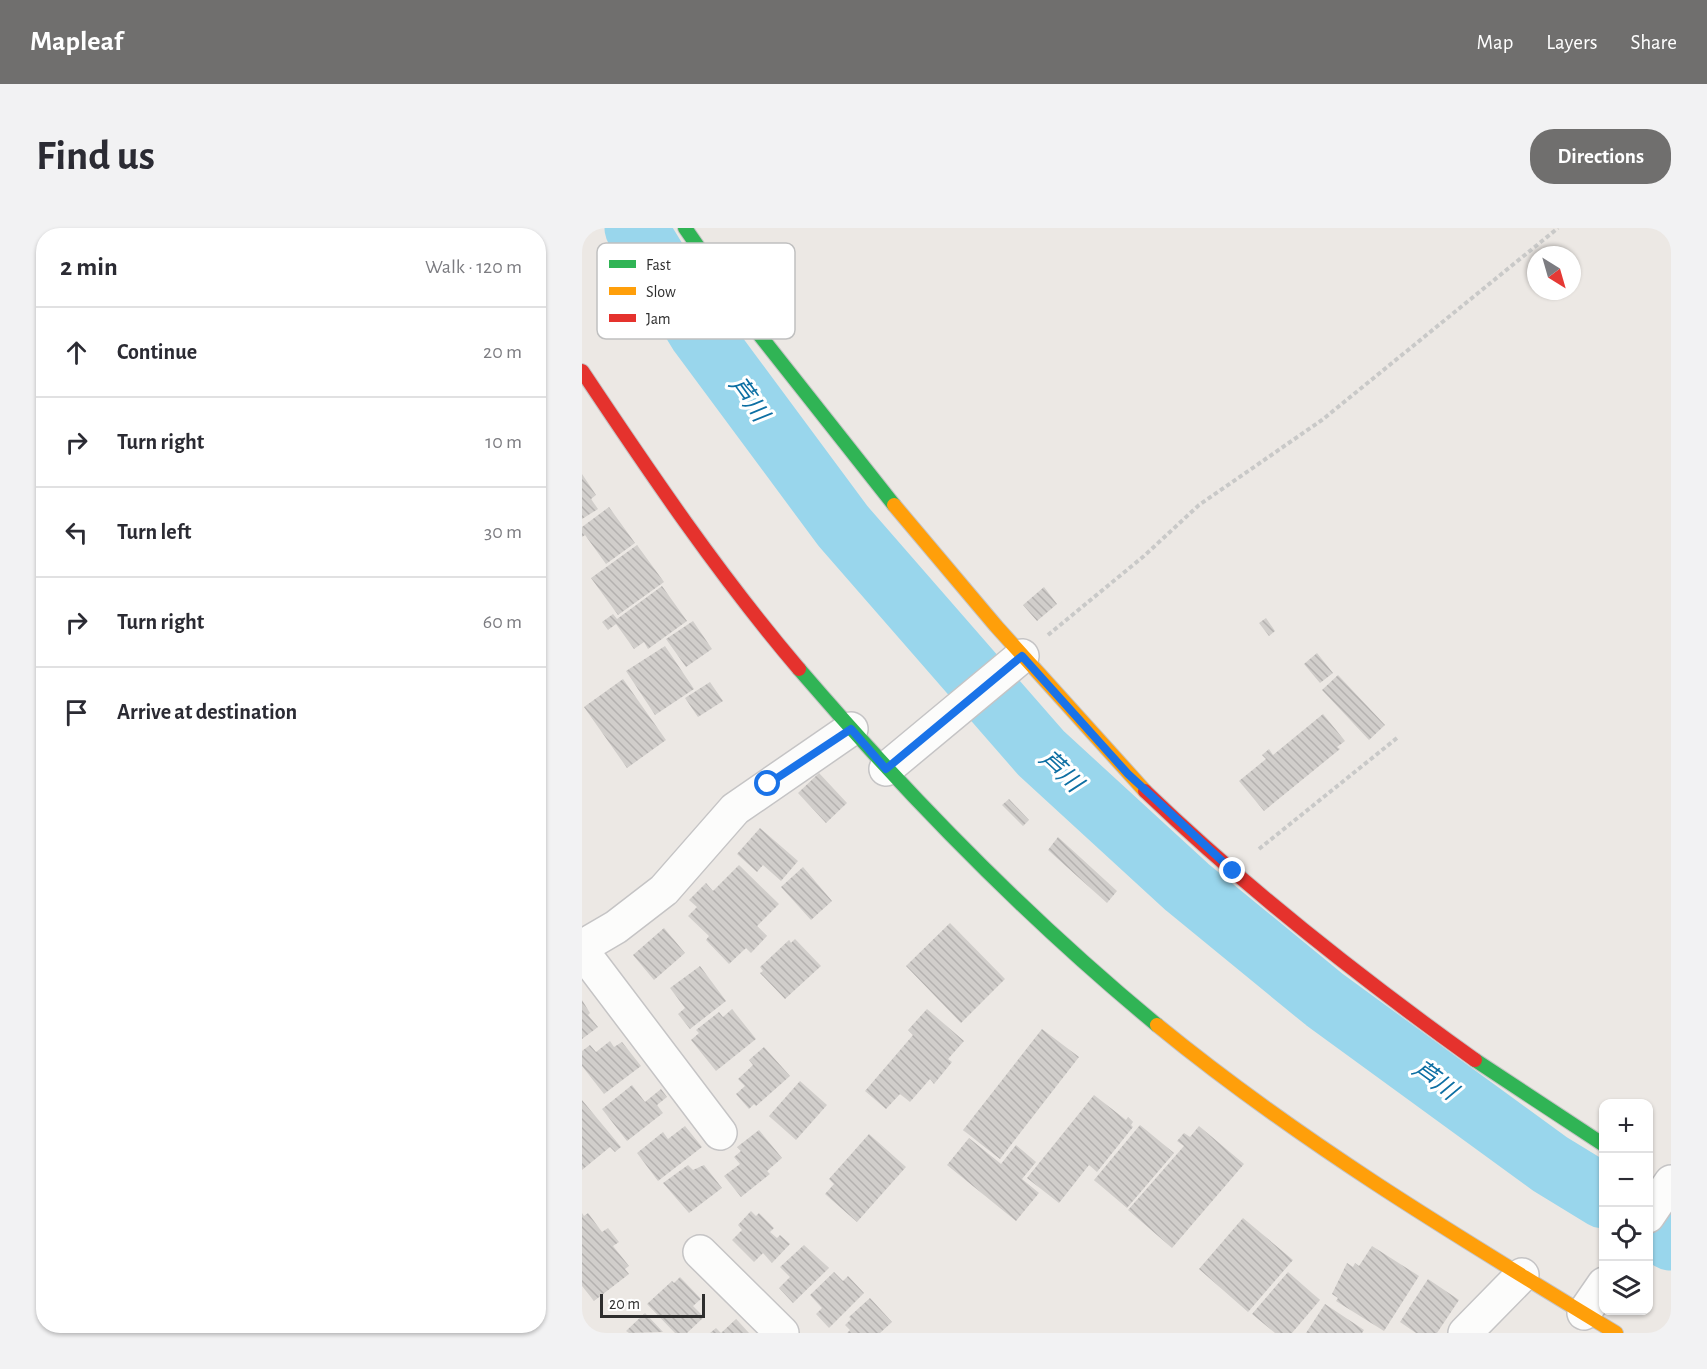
<!DOCTYPE html>
<meta charset="utf-8">
<style>
body{margin:0;font-family:"Alegreya Sans","Noto Sans JP",sans-serif;background:#f2f2f3;color:#2b2b33}
.controls{position:absolute;right:18px;bottom:18px;display:grid;overflow:hidden;border-radius:12px;box-shadow:0 2px 4px #0004}
.controls button{width:54px;height:54px;display:grid;place-items:center;padding:0;border:0;border-bottom:2px solid #e1e1e2;background:#fff;color:#2b2b33;font:30px sans-serif}
.compass{position:absolute;left:945px;top:18px;width:54px;height:54px;border-radius:50%;background:#fff;box-shadow:0 2px 4px #0004;rotate:143deg}
.scale{position:absolute;left:18px;bottom:15px;width:105px;box-sizing:border-box;padding-left:6px;border:3px solid #2e2e2e;border-top:0;font-size:16px;line-height:21px;white-space:nowrap;color:#2e2e2e;-webkit-text-stroke:4px #fff;paint-order:stroke}
.stop{position:absolute;width:18px;height:18px;margin:-14px;border:4px solid #1a73e8;border-radius:50%;background:#fff}
.stop.end{background:#1a73e8;border-color:#fff;box-shadow:0 2px 6px #0008}
.list{margin:0;padding:0;list-style:none}
h2{display:flex;justify-content:space-between;align-items:center;height:78px;margin:0;padding:0 24px;font-size:26px}
h2 small{font-size:20px;font-weight:400;color:#7c7c81}
.list li{display:grid;grid-template-columns:39px 1fr auto;gap:18px;align-items:center;box-sizing:border-box;height:90px;padding:0 24px;border-top:2px solid #e1e1e2}
.list b{display:block;font-size:22px;white-space:nowrap}
.list em{font-size:20px;font-style:normal;color:#7c7c81}
.icon{flex:none;width:33px;height:33px;fill:none;stroke:currentColor;stroke-width:2;stroke-linecap:round;stroke-linejoin:round}
.map{position:relative;flex:none;width:1089px;height:1105px;overflow:hidden;border-radius:24px}
header{display:flex;align-items:center;gap:36px;box-sizing:border-box;height:84px;padding:0 30px;background:#706f6e;color:#fff}
header strong{font-size:28px}
nav{display:flex;gap:33px;margin-inline-start:auto;font-size:21px}
.intro{display:flex;align-items:center;justify-content:space-between;box-sizing:border-box;height:144px;padding:0 36px}
h1{margin:0;font-size:42px}
.button{padding:15px 27px;border-radius:24px;background:#706f6e;color:#fff;font-size:21px;font-weight:700}
main{display:flex;gap:36px;padding:0 36px}
aside{flex:1;background:#fff;border-radius:24px;box-shadow:0 2px 4px #0004}
.map>svg:first-child{display:block}
.lines{fill:none;stroke-linecap:round;stroke-linejoin:round}
.river{stroke:#99d6ec;stroke-width:63}
.building{fill:url(#building-back-hatch)}
.street-casing{stroke:#c5c4c5;stroke-width:36}
.fast-casing{stroke:#c5c4c5;stroke-width:16}
.slow-casing{stroke:#c5c4c5;stroke-width:16}
.jam-casing{stroke:#c5c4c5;stroke-width:16}
.path{stroke:#c9c9c8;stroke-width:4;stroke-dasharray:4.5 3;stroke-linecap:butt}
.street{stroke:#fcfcfb;stroke-width:33}
.fast{stroke:#30b455;stroke-width:14}
.slow{stroke:#ff9f0a;stroke-width:14}
.jam{stroke:#e5322d;stroke-width:14}
.route{stroke:#1a73e8;stroke-width:8}
.labels{text-anchor:middle;stroke-width:6;stroke-linejoin:round;paint-order:stroke}
.water-label{font-size:24px;font-style:italic;fill:#0d6fa3;stroke:#fff}
.key{fill:#fff;stroke:#c0c0c0;stroke-width:1.5}
.key-label{font-size:16px;fill:#2e2e2e}
</style>
<header>
<strong>Mapleaf</strong>
<nav><a>Map</a><a>Layers</a><a>Share</a></nav>
</header>
<div class="intro"><h1>Find us</h1><a class="button">Directions</a></div>
<main>
<aside>
<h2>2 min<small>Walk · 120 m</small></h2>
<ul class="list">
<li><svg class="icon" aria-label="ahead" viewBox="0 0 24 24"><path d="M12 20V5M6 11l6-6 6 6"/></svg><div><b>Continue</b></div><em>20 m</em></li>
<li><svg class="icon" aria-label="right" viewBox="0 0 24 24"><path d="M7 20v-9h11M14 6l5 5-5 5"/></svg><div><b>Turn right</b></div><em>10 m</em></li>
<li><svg class="icon" aria-label="left" viewBox="0 0 24 24"><path d="M17 20v-9H6M10 6l-5 5 5 5"/></svg><div><b>Turn left</b></div><em>30 m</em></li>
<li><svg class="icon" aria-label="right" viewBox="0 0 24 24"><path d="M7 20v-9h11M14 6l5 5-5 5"/></svg><div><b>Turn right</b></div><em>60 m</em></li>
<li><svg class="icon" aria-label="arrive" viewBox="0 0 24 24"><path d="M6 21V4h12l-3 4 3 4H6"/></svg><div><b>Arrive at destination</b></div></li>
</ul>
</aside>
<div class="map">
<svg width="1089" height="1105" viewBox="0 0 1089 1105">
<defs>
<pattern id="building-back-hatch" width="6" height="6" patternUnits="userSpaceOnUse" patternTransform="scale(1.5)"><rect width="6" height="6" fill="#d1cecb"/><path d="M-1 5l2 2M0 0l6 6M5-1l2 2" fill="none" stroke="#b4b1af"/></pattern>
</defs>
<rect width="100%" height="100%" fill="#ece8e4"/>
<g class="lines">
<path class="river" d="M54 0 118 105 261 298 459 525 605 659 743 772 968 936 1022 969
M1066 997 1089 1011"/>
</g>
<path class="building" d="M0 246 14 267 9 271 16 281 0 291Z
M27 279 53 315 24 336 3 307 0 309V299Z
M55 317 82 354 36 387 9 350Z
M80 358 105 393 66 421 62 414 52 421 34 396 26 402 20 394 31 386 35 391Z
M462 359 475 376 455 393 441 377Z
M684 390 693 403 687 408 677 395Z
M111 393 130 421 104 439 84 411Z
M83 418 112 461 73 487 44 443Z
M735 425 751 445 738 455 722 436Z
M756 447 803 497 787 512 740 462Z
M41 451 84 512 45 540 2 479Z
M128 454 141 473 116 489 103 470Z
M741 486 763 513 755 519 758 521 682 583 657 553 684 531 680 527 687 521 691 527Z
M237 545 265 575 244 595 216 565Z
M427 571 447 592 441 598 420 577Z
M178 600 216 633 199 653 181 637 175 644 155 626Z
M476 609 535 663 525 675 466 622Z
M157 637 197 676 175 698 185 708 169 725 164 720 147 736 124 712 127 708 106 688 115 679 107 672 124 655 131 663Z
M221 639 250 673 229 692 199 659Z
M368 695 423 751 379 795 324 738Z
M82 700 103 725 72 752 51 727Z
M213 711 239 738 203 771 178 745 181 743 178 739 207 712 209 715Z
M118 738 144 773 108 801 96 786 103 780 88 760Z
M0 772 8 785 6 787 16 799 0 811Z
M150 781 174 811 134 843 109 812 117 805 114 802 137 784 141 789Z
M345 781 382 813 366 831 370 834 352 856 348 851 328 874 318 866 304 881 283 863 331 807 326 802Z
M460 801 497 829 418 931 381 902Z
M28 813 32 819 40 814 59 838 22 866 0 838V823L8 817 14 824Z
M182 819 208 848 174 878 172 876 167 881 154 866 163 858 156 851 171 837 167 832Z
M218 853 245 877 214 912 187 888Z
M50 857 63 874 79 861 85 869 75 877 81 885 45 913 20 881Z
M512 867 544 892 546 889 551 894 549 897 551 899 515 944 507 937 477 975 445 950Z
M0 872 39 919 33 924 28 919 0 942Z
M558 897 592 925 545 980 512 952Z
M103 898 120 919 76 953 55 925 81 904 86 911Z
M617 898 662 936 590 1020 546 982 602 918 595 913 602 905 608 909Z
M177 902 200 930 185 943 188 946 159 969 142 948 158 936 152 929 159 923 155 919Z
M287 906 324 939 275 994 243 966 252 956 247 951Z
M387 910 419 936 434 917 454 934 440 951 457 965 434 993 365 937Z
M106 937 111 942 122 937 140 960 107 985 81 955Z
M169 983 174 988 177 985 192 1000 188 1004 195 1010 198 1007 208 1016 190 1035 181 1025 172 1034 150 1012 160 1002 156 997Z
M0 985 2 988 6 985 20 1004 26 1000 37 1014 31 1018 47 1038 43 1041 47 1046 12 1073 0 1058Z
M661 990 711 1032 666 1084 617 1041Z
M222 1017 247 1040 211 1075 197 1060 208 1049 198 1039Z
M790 1018 837 1048 802 1103 754 1073 756 1070 750 1066 765 1035 771 1039 773 1035 777 1038Z
M252 1044 261 1053 266 1048 282 1065 247 1100 234 1086 240 1080 228 1067Z
M706 1044 738 1072 710 1105H693L670 1086Z
M98 1049 119 1071 111 1078 122 1089 105 1105H93L65 1076 90 1053 92 1055Z
M846 1051 877 1072 855 1105H834L818 1094Z
M288 1070 310 1094 298 1105H265L268 1102 263 1097 269 1091 267 1089Z
M743 1076 782 1102 780 1105H724Z
M63 1085 81 1104 47 1105 44 1103Z
M154 1091 167 1105H128L134 1100 139 1105Z"/>
<g class="lines">
<defs>
<path id="street" d="M304 541 440 428
M0 719 34 699 82 662 153 581 269 501
M0 723 138 905
M1066 988 1089 954
M118 1024 200 1105
M1002 1085 1022 1056
M883 1105 940 1047"/>
<path id="fast" d="M103 0 176 105 312 277
M217 441C327 569 444 689 575 797
M893 832 1022 917"/>
<path id="slow" d="M312 277 414 398 563 563
M575 797C718 914 876 1009 1034 1105"/>
<path id="jam" d="M0 143C68 245 137 347 217 441
M563 563C666 662 777 749 893 832"/>
</defs>
<use href="#street" class="street-casing"/>
<use href="#fast" class="fast-casing"/>
<use href="#slow" class="slow-casing"/>
<use href="#jam" class="jam-casing"/>
<path class="path" d="M466 407 562 328 617 277 740 192 976 0
M677 621 815 510"/>
<use href="#street" class="street"/>
<use href="#fast" class="fast"/>
<use href="#slow" class="slow"/>
<use href="#jam" class="jam"/>
</g>
<g class="lines">
<path class="route" d="M186 556 269 501 304 541 440 428 546 546 651 643"/>
</g>
<g class="labels">
<g class="water-label">
<text transform="translate(167 171) rotate(54)" y="8">芦川</text>
<text transform="translate(479 543) rotate(43)" y="8">芦川</text>
<text transform="translate(853 852) rotate(36)" y="8">芦川</text>
</g>
</g>
<rect x="15" y="15" width="198" height="96" rx="9" class="key"/>
<rect x="27" y="32" width="27" height="8" fill="#30b455"/>
<rect x="27" y="59" width="27" height="8" fill="#ff9f0a"/>
<rect x="27" y="86" width="27" height="8" fill="#e5322d"/>
<g class="key-label">
<text x="64" y="42">Fast</text>
<text x="64" y="69">Slow</text>
<text x="64" y="96">Jam</text>
</g>
</svg>
<div class="controls">
<button>+</button>
<button>−</button>
<button><svg class="icon" aria-label="locate" viewBox="0 0 24 24"><circle cx="12" cy="12" r="6"/><path d="M12 2v4M12 18v4M2 12h4M18 12h4"/></svg></button>
<button><svg class="icon" aria-label="layers" viewBox="0 0 24 24"><path d="M12 4l9 5-9 5-9-5zM3 14l9 5 9-5"/></svg></button>
</div>
<svg class="compass" viewBox="-18 -18 36 36"><path d="M0-13l5 13h-10z" fill="#e53935"/><path d="M0 13l5-13h-10z" fill="#7c7c81"/></svg>
<div class="scale">20 m</div>
<div class="stop" style="left:186px;top:556px"></div>
<div class="stop end" style="left:651px;top:643px"></div>
</div>
</main>
